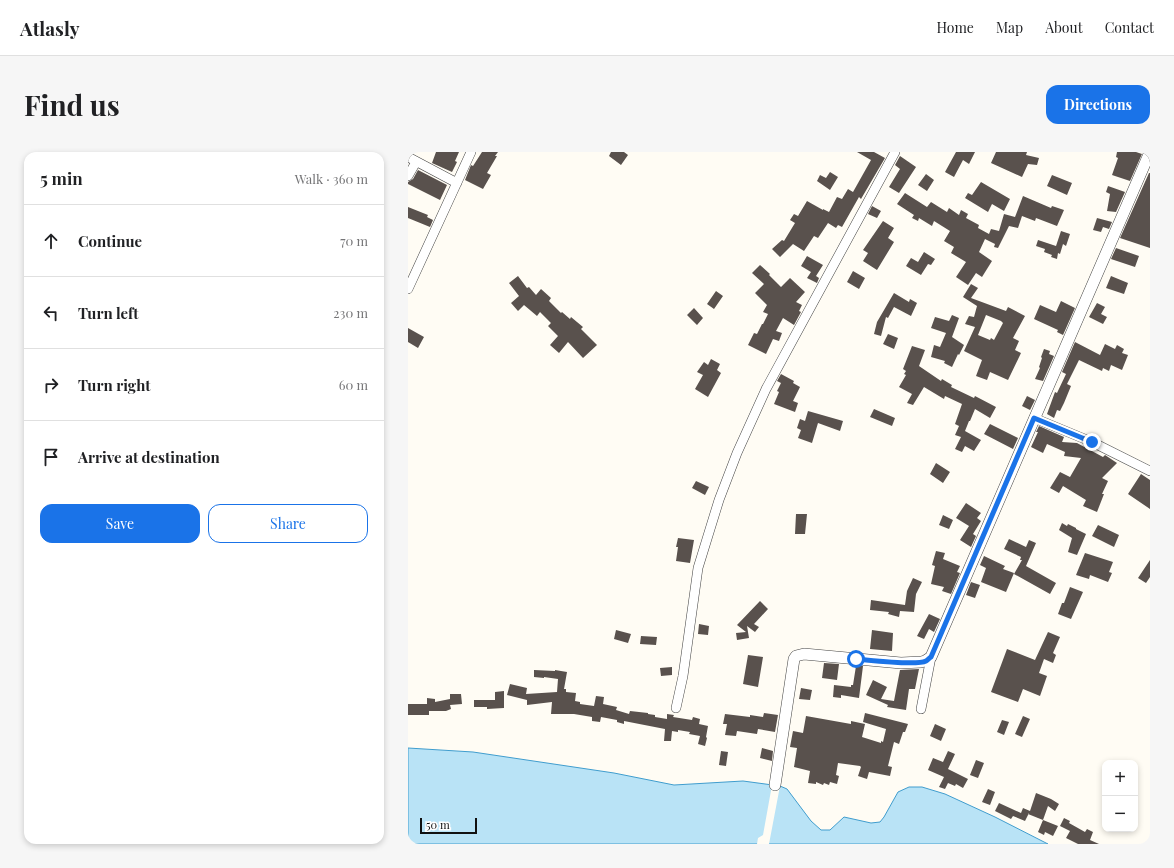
<!DOCTYPE html>
<meta charset="utf-8">
<style>
body{margin:0;font-family:"Playfair Display",serif;background:#f6f6f6;color:#202124}
.controls{position:absolute;right:12px;bottom:12px;display:grid;overflow:hidden;border-radius:8px;box-shadow:0 2px 6px #0003}
.controls button{width:36px;height:36px;display:grid;place-items:center;padding:0;border:0;border-bottom:1px solid #e0e0e0;background:#fff;color:#202124;font:20px sans-serif}
.scale{position:absolute;left:12px;bottom:10px;width:57px;box-sizing:border-box;padding-left:4px;border:2px solid #111;border-top:0;font-size:11px;line-height:14px;white-space:nowrap;color:#111;-webkit-text-stroke:3px #fff;paint-order:stroke}
.stop{position:absolute;width:12px;height:12px;margin:-9px;border:3px solid #1a73e8;border-radius:50%;background:#fff}
.stop.end{background:#1a73e8;border-color:#fff;box-shadow:0 1px 4px #0008}
.list{margin:0;padding:0;list-style:none}
h2{display:flex;justify-content:space-between;align-items:center;height:52px;margin:0;padding:0 16px;font-size:17px}
h2 small{font-size:13px;font-weight:400;color:#757577}
.list li{display:grid;grid-template-columns:26px 1fr auto;gap:12px;align-items:center;box-sizing:border-box;height:72px;padding:0 16px;border-top:1px solid #e0e0e0}
.list b{display:block;font-size:15px;white-space:nowrap}
.list em{font-size:13px;font-style:normal;color:#757577}
.actions{display:flex;gap:8px;padding:12px 16px}
.actions a{flex:1;padding:9px 0;border:1px solid #1a73e8;border-radius:12px;text-align:center;font-size:14px;color:#1a73e8}
.actions .main{background:#1a73e8;color:#fff}
.icon{flex:none;width:22px;height:22px;fill:none;stroke:currentColor;stroke-width:2;stroke-linecap:round;stroke-linejoin:round}
.map{position:relative;flex:none;width:742px;height:692px;overflow:hidden;border-radius:12px}
header{display:flex;align-items:center;gap:24px;box-sizing:border-box;height:56px;padding:0 20px;background:#fff;border-bottom:1px solid #e0e0e0}
header strong{font-size:19px}
nav{display:flex;gap:22px;margin-inline-start:auto;font-size:14px}
.intro{display:flex;align-items:center;justify-content:space-between;box-sizing:border-box;height:96px;padding:0 24px}
h1{margin:0;font-size:28px}
.button{padding:10px 18px;border-radius:12px;background:#1a73e8;color:#fff;font-size:14px;font-weight:700}
main{display:flex;gap:24px;padding:0 24px}
aside{flex:1;background:#fff;border-radius:12px;box-shadow:0 2px 6px #0003}
.map>svg:first-child{display:block}
.water{fill:#b9e3f6;stroke:#409dce}
.pier{fill:#fffcf4}
.building{fill:#59514d;fill-rule:evenodd}
.lines{fill:none;stroke-linecap:round;stroke-linejoin:round}
.minor-casing{stroke:#444;stroke-width:10}
.tertiary-casing{stroke:#444;stroke-width:12}
.minor{stroke:#fff;stroke-width:9}
.tertiary{stroke:#fff;stroke-width:11}
.route{stroke:#1a73e8;stroke-width:5}
</style>
<header>
<strong>Atlasly</strong>
<nav><a>Home</a><a>Map</a><a>About</a><a>Contact</a></nav>
</header>
<div class="intro"><h1>Find us</h1><a class="button">Directions</a></div>
<main>
<aside>
<h2>5 min<small>Walk · 360 m</small></h2>
<ul class="list">
<li><svg class="icon" aria-label="ahead" viewBox="0 0 24 24"><path d="M12 20V5M6 11l6-6 6 6"/></svg><div><b>Continue</b></div><em>70 m</em></li>
<li><svg class="icon" aria-label="left" viewBox="0 0 24 24"><path d="M17 20v-9H6M10 6l-5 5 5 5"/></svg><div><b>Turn left</b></div><em>230 m</em></li>
<li><svg class="icon" aria-label="right" viewBox="0 0 24 24"><path d="M7 20v-9h11M14 6l5 5-5 5"/></svg><div><b>Turn right</b></div><em>60 m</em></li>
<li><svg class="icon" aria-label="arrive" viewBox="0 0 24 24"><path d="M6 21V4h12l-3 4 3 4H6"/></svg><div><b>Arrive at destination</b></div></li>
</ul>
<div class="actions"><a class="main">Save</a><a>Share</a></div>
</aside>
<div class="map">
<svg width="742" height="692" viewBox="0 0 742 692">
<rect width="100%" height="100%" fill="#fffcf4"/>
<path class="water" d="M0 596 65 600 206 621 266 633 335 629 372 634 379 637 403 669 413 678H422L436 665 463 671 472 670 476 665 490 640 501 635H514L537 642 587 665 640 692H0Z"/>
<path class="pier" d="M364 633 372 634 361 692H349L350 686 355 683Z"/>
<path class="building" d="M28 0H51L47 9 49 10 44 20 24 11Z
M74 0H90L87 4H89L79 21 83 23 75 37 57 28 63 13 65 14Z
M203 0H216L220 3 213 13 201 4Z
M449 0H466L477 6 453 47 451 45 434 75 430 73 428 76 420 71 410 86 406 84 396 99 385 92 372 105 364 97 374 88 376 89 387 71 382 68 386 62 390 64 399 49 415 58V57L421 60 429 45 434 47 440 37 445 40 463 8Z
M548 0H567L561 12 555 8 546 25 537 20Z
M588 0H619L618 3 631 6 629 13 620 12 614 25 583 11Z
M709 0H728L734 2 722 29 704 23 710 6 708 5Z
M492 4 508 15 491 41 481 35 492 17 487 13Z
M10 18 39 33 32 48 0 32V30L5 27Z
M422 20 430 25 422 38 409 29 412 23 418 26Z
M741 21H742V96L712 86Z
M518 22 526 28 519 39 510 33Z
M644 23 664 31 659 43 639 34Z
M573 30 602 47 596 59 584 52 580 60 557 46 560 41 564 43Z
M700 34 717 40 708 60 699 59 702 42 698 40Z
M497 41 519 55 523 50 539 60 541 56 551 63 553 58 560 62 558 66 571 73 570 76 581 82 583 77 591 79 596 62 607 65 615 44 643 56 644 54 656 58 649 74 628 66 627 69 614 64 610 76 601 74 590 96 586 95 587 92 577 87 571 100 584 109 574 125 568 121 560 133 548 125 558 110 543 101 546 95 536 89 542 79 526 69 524 74 511 66 510 69 504 66 506 63 489 52Z
M464 54 473 59 469 66 460 62Z
M0 55 20 63 19 65 25 68 22 75 0 66Z
M689 66 704 70 701 77 695 75 693 80 685 78Z
M475 69 486 76 480 86 486 90 469 118 455 109 460 101 455 98Z
M653 79 662 82 658 94 655 92 652 102 650 101 649 107 643 105 644 103 636 100 637 97 628 94 630 88 648 94Z
M708 96 731 104 727 115 703 107Z
M516 100 527 107 523 113 520 112 513 123 498 114 503 106 510 110Z
M399 104 415 113 408 124 411 126 409 131 399 126 403 120 393 114Z
M352 113 362 122 361 123 373 135 382 126 397 140 388 150 394 153 391 159 393 160 386 173 375 166 368 179 374 181 371 189 365 187 358 202 340 193 346 181 349 182 354 172H355L360 162 355 160 359 153 347 141 356 132 344 121Z
M445 119 457 126 451 137 439 130Z
M110 124 119 136 121 135 128 143 133 137 143 146 141 149 153 161 154 160 162 167 163 165 175 175 173 177 189 193 175 206 160 190 151 201 142 193 150 184 140 174 143 171 132 160 129 164 116 153 110 159 103 151 111 144 101 131Z
M703 124 720 131 716 142 698 136Z
M563 132 570 136 563 146 598 159 600 155 617 164 605 186 611 189 607 198 613 201 600 228 582 220 579 228 568 224 574 208 556 199 567 175 557 172 561 164 566 165 569 154 555 145ZM578 163 593 169 595 171 586 188 583 186 582 188 570 183Z
M308 139 315 144 306 157 299 152Z
M486 141 501 150 502 147 509 151 503 164 486 155 480 166 478 165 473 184 466 182 469 170Z
M653 149 667 156 655 183 649 180 650 178 626 167 632 153 648 160Z
M689 151 697 155 693 162 699 165 695 172 681 165Z
M286 156 295 166 289 173 279 163Z
M544 163 551 166 544 185 556 193 551 203 550 202 544 215 536 211 537 209 523 205 526 193 532 195 538 181 523 176 527 165 541 169Z
M0 176 16 185 10 196 0 190Z
M480 182 490 186 486 197 475 192Z
M667 190 692 203 697 192 707 197 709 193 716 197 714 201 720 203 714 218 703 213 701 219 695 216 694 219 671 208 659 232 663 234 656 251 652 259 649 258 646 266 639 262 647 240 649 241 658 222 654 220Z
M504 194 517 198 511 214 533 229 534 227 544 233 543 235 566 246 567 244 588 255 582 266 567 257 562 269H561L557 279 573 288 566 299 557 294 554 300 547 297 553 285 547 283 551 274 547 272 554 252 537 244 536 247 516 235 505 253 499 251 504 242 491 235 498 223 496 222 498 219 495 217Z
M636 197 642 199 641 202 646 204 635 229 627 227 632 216 631 215 634 206 633 205Z
M303 207 312 212 309 218 313 221 300 245 287 237 295 223 289 220 296 210 300 213Z
M373 222 386 229 385 231 392 235 385 249 390 251 387 260 366 252 371 240 369 239 373 231 369 229Z
M619 244 627 248 622 258 614 254Z
M466 257 487 266 484 274 462 265Z
M400 259 435 269 432 279 410 271 404 291 390 286 393 278 389 276 392 267 397 269Z
M582 272 610 286 605 297 576 282Z
M631 274 656 285 654 290 669 291 695 305 697 303 709 311 694 326 700 329 694 342H696L689 360 675 354 678 348 655 334 651 341 642 336 652 320 662 325 673 306 656 304 657 300 639 292 635 301 623 295 630 280H628Z
M528 311 542 320 535 331 522 322Z
M733 322 742 328V357L720 342Z
M288 329 301 335 297 343 284 336Z
M558 351 573 361 569 366 573 369 565 382 568 384 563 395 552 388 561 374 548 366Z
M388 362H399L397 382H387Z
M535 363 545 368 541 377 531 373Z
M654 371 659 374 660 372 668 376V377L678 382 669 403 660 400 664 386 651 378Z
M690 373 711 383 706 395 684 384Z
M270 386 286 388 282 411 268 409 270 395H268Z
M601 387 618 395 621 388 628 391 618 414 648 431 642 442 606 422 614 408H612L613 405 596 397Z
M528 399 537 401 535 407 552 414 549 420 552 421 543 442 534 439 536 435 523 432 527 414 524 413Z
M677 401 705 410 701 420 704 421 700 430 682 423 681 427 668 423Z
M576 404 597 414 595 417 606 421 598 440 573 430 578 416 572 413Z
M742 408V425L738 431 730 426Z
M505 426 514 430 508 442 506 460 492 459 491 465 480 462 481 460 462 458 463 448 497 453 499 439Z
M563 430 572 433 567 446 558 443Z
M662 435 675 440 663 467 650 462 654 451H656Z
M352 449 360 457 346 472 351 475 347 480 339 474 341 486 329 488 328 481 338 480 329 473Z
M521 462 532 467 526 480 521 477 516 487 509 484Z
M291 472 301 474 300 483 290 482Z
M208 478 223 482 220 491 206 487Z
M464 478 485 481 484 499 462 497Z
M640 480 652 485 645 501 648 503 645 511 636 507 631 521 639 524 632 544 615 537 610 550 583 540 599 497 627 508Z
M233 484 249 485 248 493 232 492Z
M340 503 355 505 350 535 335 532Z
M416 511 431 512 429 528 414 526Z
M448 514H455L451 546 433 543V546L425 545 426 533 443 535V533H445Z
M264 515V523L253 524 252 516Z
M511 517 507 537H501L498 558 479 555 480 553 458 543 465 528 479 535 473 547 486 549 492 518Z
M126 518 147 519V518L159 520 156 537H158V540L168 541 167 549 172 550V552L186 554 188 544 196 545 195 552 209 555 208 558 221 562 222 559 240 561V562L247 563V565L259 567V562L266 563 265 565 284 568 285 565 292 567 291 572 300 574 298 585 299 586 297 594 290 592 292 584 281 582 282 580 270 578V580L264 579 263 589H256L257 577 216 569V572L209 570V568L193 565 192 570 184 569V565L166 562H143L144 550 119 553V548L99 543 102 532 119 536 118 542 149 540 150 527 136 525V526L126 525Z
M393 536 404 538 402 548 391 547Z
M96 539V556L79 557V555H66V548H87V540Z
M42 542H53L54 552 42 553 43 557 38 559H21V563H0V552H19V546L27 547V550L42 547Z
M356 561 370 563 367 580 350 577 349 582 329 579 328 584 317 583 319 572H315L317 562 342 565V563L355 565Z
M457 561 500 572 497 580H495L491 592 486 590 480 614 484 615 482 624 461 620 459 627 450 624 453 615 452 614 430 611 428 623 431 624 429 632 422 630 421 633 416 631 415 633 408 630V632L400 631 402 619 386 615 389 596 382 595 385 579 395 581 398 564 443 572V569L457 572 454 585 473 591V589L475 590 478 577 455 570Z
M615 564 622 567 614 585 607 582Z
M594 568 601 570 596 583 589 580Z
M527 572 538 577 533 589 522 584Z
M354 596 365 599 364 609 352 606Z
M313 599 320 600 318 614 311 613Z
M540 599 547 602 540 617 560 627 555 636 548 632 547 634 540 631 537 637 531 635 536 625 520 618 525 606 535 610Z
M568 608 576 611 570 626 562 623Z
M580 637 587 640 582 653 574 650Z
M628 641 643 647 651 652 647 659 640 654 635 668 620 662 621 661 617 669 605 664 603 667 587 659 591 651 613 661 615 656 622 659Z
M656 666 662 669 661 671 677 680 679 677 685 680 682 688 691 692H670L658 686 662 679 652 674Z
M635 668 650 674 645 684 637 680 636 683 630 680Z"/>
<g class="lines">
<defs>
<path id="minor" d="M0 5 49 31
M0 24 8 10
M0 137 63 0
M626 266 684 290 742 319
M268 556 275 524 290 416 311 348 329 301 358 237 487 0
M513 557 523 505"/>
<path id="tertiary" d="M367 633 386 507 388 504 396 502 493 511 513 510 517 509 523 505 742 0"/>
</defs>
<use href="#minor" class="minor-casing"/>
<use href="#tertiary" class="tertiary-casing"/>
<use href="#minor" class="minor"/>
<use href="#tertiary" class="tertiary"/>
</g>
<g class="lines">
<path class="route" d="M448 507C461 508 508 514 518 509 520 508 521 506 523 505L626 266 684 290"/>
</g>
</svg>
<div class="controls">
<button>+</button>
<button>−</button>
</div>
<div class="scale">50 m</div>
<div class="stop" style="left:448px;top:507px"></div>
<div class="stop end" style="left:684px;top:290px"></div>
</div>
</main>
